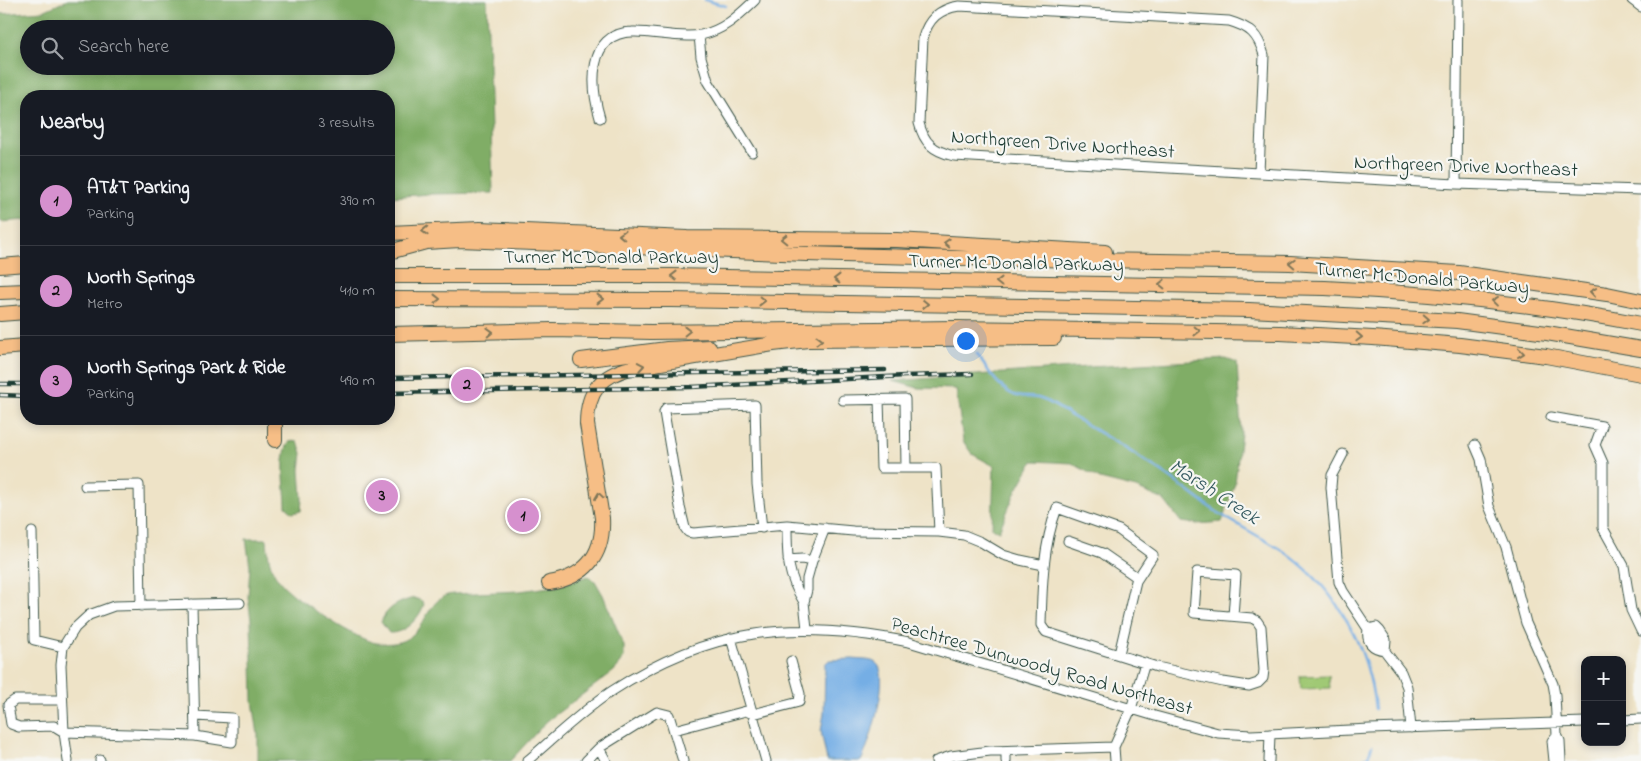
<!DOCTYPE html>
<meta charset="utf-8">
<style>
body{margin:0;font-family:"Indie Flower",sans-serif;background:#242831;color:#f1f3f6}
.controls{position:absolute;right:15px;bottom:15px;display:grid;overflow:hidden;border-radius:10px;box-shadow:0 2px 8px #0003}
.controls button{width:45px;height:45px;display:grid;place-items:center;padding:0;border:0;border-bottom:1px solid #363941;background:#171b24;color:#f1f3f6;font:25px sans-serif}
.you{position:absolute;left:965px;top:340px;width:18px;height:18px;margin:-12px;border:4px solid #fff;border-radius:50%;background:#1a73e8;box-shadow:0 0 0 8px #1a73e833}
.badge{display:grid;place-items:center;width:32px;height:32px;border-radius:50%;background:#d690ce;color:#111;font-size:16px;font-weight:700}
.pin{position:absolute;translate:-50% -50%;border:2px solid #fff;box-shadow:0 1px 5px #0006}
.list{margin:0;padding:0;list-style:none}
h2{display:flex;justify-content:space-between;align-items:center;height:65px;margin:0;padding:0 20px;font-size:21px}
h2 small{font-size:16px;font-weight:400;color:#9ea1a6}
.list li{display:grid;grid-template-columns:32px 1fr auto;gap:15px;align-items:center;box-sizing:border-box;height:90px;padding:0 20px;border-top:1px solid #363941}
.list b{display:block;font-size:19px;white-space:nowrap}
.list p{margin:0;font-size:16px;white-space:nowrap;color:#9ea1a6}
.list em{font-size:16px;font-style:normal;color:#9ea1a6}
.icon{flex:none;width:28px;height:28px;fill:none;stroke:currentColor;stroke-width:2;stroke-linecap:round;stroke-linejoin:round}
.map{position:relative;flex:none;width:1641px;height:761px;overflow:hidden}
.search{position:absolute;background:#171b24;box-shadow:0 2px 8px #0003;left:20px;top:20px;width:375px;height:55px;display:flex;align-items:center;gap:12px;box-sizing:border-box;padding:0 18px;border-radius:28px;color:#9ea1a6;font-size:19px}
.panel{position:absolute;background:#171b24;box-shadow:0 2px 8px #0003;left:20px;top:90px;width:375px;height:335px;border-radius:20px}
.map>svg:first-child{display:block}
.green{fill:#a0c975;stroke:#608354}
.forest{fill:#80ad66;stroke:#50754d;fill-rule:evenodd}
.water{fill:#75aee5;stroke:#4a768c}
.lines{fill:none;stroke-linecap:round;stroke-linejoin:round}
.stream{stroke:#75aee5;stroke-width:2.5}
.minor-casing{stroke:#3e564a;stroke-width:11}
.highway-casing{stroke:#3e564a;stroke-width:16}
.minor{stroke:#fff;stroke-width:9}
.highway{stroke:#f6be86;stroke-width:14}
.rail-casing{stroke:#1f3d34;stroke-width:4.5}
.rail{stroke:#f6f6f2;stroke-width:2.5;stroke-dasharray:8;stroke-linecap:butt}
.oneway{stroke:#807759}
.labels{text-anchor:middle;stroke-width:4.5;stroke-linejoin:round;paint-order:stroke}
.street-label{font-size:20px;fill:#1f3d34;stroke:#f6f6f2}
.water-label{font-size:21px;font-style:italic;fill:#345960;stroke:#f6f6f2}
</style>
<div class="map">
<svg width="1641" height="761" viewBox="0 0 1641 761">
<rect width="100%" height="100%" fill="#f6f6f2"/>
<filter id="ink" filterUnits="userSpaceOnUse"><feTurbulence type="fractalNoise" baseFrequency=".02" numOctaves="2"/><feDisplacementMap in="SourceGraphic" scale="10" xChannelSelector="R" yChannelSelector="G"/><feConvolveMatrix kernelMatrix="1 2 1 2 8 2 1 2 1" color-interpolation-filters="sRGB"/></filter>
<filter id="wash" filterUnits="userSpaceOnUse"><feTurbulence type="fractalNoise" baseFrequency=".0096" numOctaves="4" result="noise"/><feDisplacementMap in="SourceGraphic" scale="20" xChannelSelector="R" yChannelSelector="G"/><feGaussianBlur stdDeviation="1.12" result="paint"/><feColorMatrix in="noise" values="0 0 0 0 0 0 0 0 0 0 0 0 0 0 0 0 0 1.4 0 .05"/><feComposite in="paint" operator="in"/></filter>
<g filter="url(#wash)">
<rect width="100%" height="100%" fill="#eee3c7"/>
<path class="green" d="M1329 675 1330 688 1301 689 1300 676Z"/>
<path class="forest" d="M68 0H487L493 193 431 194 389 197V96H26V220L0 222V14L43 11ZM29 29H386V66H29Z
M1226 359 1237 363 1241 433 1235 483 1222 522 1197 524 1181 522 1164 500 1136 488 1100 479 1072 463 1033 461 1015 493 999 531 992 528 994 466 972 454 963 441 956 389 918 388 893 381 1072 368Z
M290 441 298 442 302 453 300 470 302 499 301 511 293 513 286 507C286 489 279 455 290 441Z
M246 539H267C268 554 269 567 278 579 290 597 351 636 372 642 379 644 392 644 399 642 424 635 425 607 443 597 446 595 451 594 454 594L520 591 557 586 588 576 595 581 603 595 624 646V657L621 663 614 671 547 721 510 761H258V735L253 701 251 620 248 597 250 566Z
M414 598 422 601 424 604C420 618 404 634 389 633L381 622C387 607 399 602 414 598Z"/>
<path class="water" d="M853 659C859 660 871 659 876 663 892 673 869 747 861 761H827L821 731 824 713 825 664 829 660Z"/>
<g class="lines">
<path class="stream" d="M705 0 726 6
M977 355C987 368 997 386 1012 394 1021 399 1029 396 1038 398 1049 401 1059 408 1068 414 1099 432 1129 450 1159 470 1177 482 1193 495 1211 508 1236 525 1264 538 1289 555 1338 592 1369 648 1375 709
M1356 761 1368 757 1372 746"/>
</g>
</g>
<g filter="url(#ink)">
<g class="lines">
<defs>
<path id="minor" d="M1632 0 1641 7
M959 6 1229 21C1250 27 1258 34 1264 55L1259 173 954 156C933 151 924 143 919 123L923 38C928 19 939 9 959 6Z
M699 35 701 57 708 81 752 152
M600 118C591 88 586 33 632 32 654 31 678 39 701 35 724 30 738 16 755 0
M1259 173 1456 184 1641 190
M1456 184 1458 0
M879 399 881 468H906
M843 400 905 399 906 468H936L939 532
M1551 417 1602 426 1595 445 1603 463V528L1624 566 1631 610 1641 631
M1475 445 1481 459 1489 506 1506 547 1526 623 1553 684 1555 695 1557 735 1560 741 1561 761
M1343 454 1332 475 1331 487 1339 582 1343 591 1368 629 1401 672 1407 687 1411 728
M85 486 139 485 141 606
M787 525C787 557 787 575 804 602
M762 528 757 484 755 405 666 408 664 412 680 507 685 528 688 532 693 533 787 525 853 531 939 532 964 535 981 542 1003 555 1020 560 1044 565
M32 532 34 640 63 647
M1068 541 1102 553 1138 578
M788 560 802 559 812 561
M807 629 804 602 807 590V579L812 561 825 528
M1368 629 1376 627 1380 631 1386 640 1385 650
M1368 629C1366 642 1372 649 1385 650
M731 638 766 761
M1119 654 1136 581 1153 555 1119 530 1057 508C1043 546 1042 585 1041 625L1046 632 1157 667 1223 682 1249 686 1258 683 1263 678 1264 670 1261 627 1257 621 1252 618 1194 613 1197 572 1236 575 1233 616
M62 700H15L8 705 11 724 19 727 54 726 64 732 195 736 192 604
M195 716 232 718V742L195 736
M1622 720 1641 719
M674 730 746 711 753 714 799 702 800 694 791 661
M599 748 606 761
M1006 751V761
M100 760V761
M68 761 64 732 61 665 63 647 75 628 89 615 114 606 240 603
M527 761C555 737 582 711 612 691 710 627 796 619 909 642L1155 716 1218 733 1251 735 1370 729 1585 722
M586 761 599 748 657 712 669 715 683 761
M936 761 951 756 990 751 1114 747
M1115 761 1114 747 1131 709 1145 663
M1269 761 1270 734
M1554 761 1552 741 1557 735"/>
<path id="highway" d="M389 233 480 229 687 238 897 240 1105 252
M389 252 426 242 460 240 806 254 955 258 1290 263 1459 273 1607 294 1641 301
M0 266 26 264
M389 276H670L1325 288C1431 293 1536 304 1641 324
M0 292 26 291
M389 299 671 300 1249 310 1457 321 1547 333 1641 349
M0 314 26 312
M389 334 552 330 651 332 955 328 1280 333 1373 338 1460 345 1546 356 1641 374
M0 348 26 346
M581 360 667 349 709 347
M275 419V440
M549 583C586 577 604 555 602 518L587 424C587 391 601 375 631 368L773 344 808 340 1054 338"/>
</defs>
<use href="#minor" class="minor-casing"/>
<use href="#highway" class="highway-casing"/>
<use href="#minor" class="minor"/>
<use href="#highway" class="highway"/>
<defs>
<path id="rail" d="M389 378 885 370
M0 384H26
M389 393 691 387 905 376 972 374
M0 395 26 396"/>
</defs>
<use href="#rail" class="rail-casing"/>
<use href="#rail" class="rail"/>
</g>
<defs><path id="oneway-chevron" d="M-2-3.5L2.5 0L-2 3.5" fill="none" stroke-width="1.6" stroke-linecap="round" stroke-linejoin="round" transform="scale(1.25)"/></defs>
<g class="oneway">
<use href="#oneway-chevron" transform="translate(425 231) rotate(178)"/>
<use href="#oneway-chevron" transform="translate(622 235) rotate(-178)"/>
<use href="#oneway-chevron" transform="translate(784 239) rotate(-179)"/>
<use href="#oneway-chevron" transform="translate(947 243) rotate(-177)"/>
<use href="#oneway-chevron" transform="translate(1292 263) rotate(-177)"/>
<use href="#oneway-chevron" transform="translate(674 276) rotate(-179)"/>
<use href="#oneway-chevron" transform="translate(837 279) rotate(-179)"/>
<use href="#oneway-chevron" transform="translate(999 282) rotate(-179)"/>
<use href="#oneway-chevron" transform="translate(1162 284) rotate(-179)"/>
<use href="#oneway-chevron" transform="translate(1593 292) rotate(-172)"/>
<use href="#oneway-chevron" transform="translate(437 299)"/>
<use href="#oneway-chevron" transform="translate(600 299)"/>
<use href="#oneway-chevron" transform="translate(762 301) rotate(1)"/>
<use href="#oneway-chevron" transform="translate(1495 301) rotate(-173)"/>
<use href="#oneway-chevron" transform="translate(925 304) rotate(1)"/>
<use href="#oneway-chevron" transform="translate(1426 319) rotate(3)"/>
<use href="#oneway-chevron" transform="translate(687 331) rotate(-1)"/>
<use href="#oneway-chevron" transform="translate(1197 331) rotate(1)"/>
<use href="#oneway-chevron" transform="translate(490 332) rotate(-2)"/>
<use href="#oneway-chevron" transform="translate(1359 337) rotate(3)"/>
<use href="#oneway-chevron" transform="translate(819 340)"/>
<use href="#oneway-chevron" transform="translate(1521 353) rotate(7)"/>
<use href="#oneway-chevron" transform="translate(641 366) rotate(-10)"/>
<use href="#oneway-chevron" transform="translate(599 496) rotate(-98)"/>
</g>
</g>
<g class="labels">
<g class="street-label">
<text transform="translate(1063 143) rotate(4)" y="7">Northgreen Drive Northeast</text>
<text transform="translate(1466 165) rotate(2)" y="7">Northgreen Drive Northeast</text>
<text x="611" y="263">Turner McDonald Parkway</text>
<text transform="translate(1016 262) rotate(1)" y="7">Turner McDonald Parkway</text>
<text transform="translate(1422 277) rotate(5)" y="7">Turner McDonald Parkway</text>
<text transform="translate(1042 665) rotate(16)" y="7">Peachtree Dunwoody Road Northeast</text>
</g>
<g class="water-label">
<text transform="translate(1215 491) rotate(33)" y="7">Marsh Creek</text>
</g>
</g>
</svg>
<div class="controls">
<button>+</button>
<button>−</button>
</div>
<div class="you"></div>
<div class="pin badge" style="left:523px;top:516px">1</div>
<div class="pin badge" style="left:467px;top:385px">2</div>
<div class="pin badge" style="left:382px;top:496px">3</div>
<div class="search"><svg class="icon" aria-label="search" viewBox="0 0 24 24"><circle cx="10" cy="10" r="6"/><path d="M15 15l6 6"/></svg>Search here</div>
<section class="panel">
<h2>Nearby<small>3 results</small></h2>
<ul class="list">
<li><span class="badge">1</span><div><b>AT&amp;T Parking</b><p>Parking</p></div><em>390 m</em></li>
<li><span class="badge">2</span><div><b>North Springs</b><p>Metro</p></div><em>410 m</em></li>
<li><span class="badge">3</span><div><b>North Springs Park &amp; Ride</b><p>Parking</p></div><em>490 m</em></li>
</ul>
</section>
</div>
